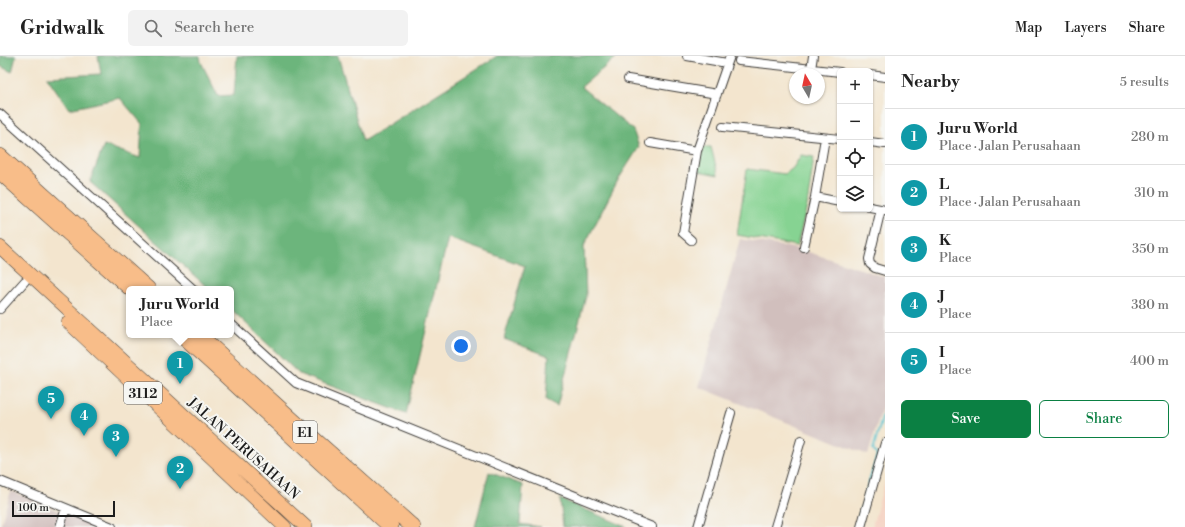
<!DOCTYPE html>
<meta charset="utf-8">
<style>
body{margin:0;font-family:"Libre Bodoni",serif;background:#f2f2f2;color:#222}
.controls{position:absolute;right:12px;top:12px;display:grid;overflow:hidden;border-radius:6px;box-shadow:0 1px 3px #0004}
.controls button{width:36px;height:36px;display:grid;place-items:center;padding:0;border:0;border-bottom:1px solid #e0e0e0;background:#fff;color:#222;font:20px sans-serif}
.compass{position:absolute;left:789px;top:12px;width:36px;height:36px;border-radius:50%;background:#fff;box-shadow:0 1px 3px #0004;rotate:351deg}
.scale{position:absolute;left:12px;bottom:10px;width:103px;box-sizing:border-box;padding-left:4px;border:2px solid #1c1c1c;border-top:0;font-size:11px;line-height:14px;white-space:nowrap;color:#1c1c1c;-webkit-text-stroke:3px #f6f6f2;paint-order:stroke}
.you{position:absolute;left:461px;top:290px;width:14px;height:14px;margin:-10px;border:3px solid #fff;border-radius:50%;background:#1a73e8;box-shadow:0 0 0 6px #1a73e833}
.badge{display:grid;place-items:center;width:26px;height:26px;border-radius:50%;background:#0b8043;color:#fff;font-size:13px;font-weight:700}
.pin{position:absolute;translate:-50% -33px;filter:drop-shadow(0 1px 2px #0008)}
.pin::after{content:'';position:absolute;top:21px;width:14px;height:12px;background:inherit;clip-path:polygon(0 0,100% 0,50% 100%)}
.popup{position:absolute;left:126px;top:230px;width:108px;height:52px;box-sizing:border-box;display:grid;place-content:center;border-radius:6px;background:#fff;filter:drop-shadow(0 1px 3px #0005);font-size:13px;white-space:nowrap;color:#767676}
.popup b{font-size:15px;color:#222}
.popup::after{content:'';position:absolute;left:50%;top:100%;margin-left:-8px;border:8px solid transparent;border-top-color:#fff}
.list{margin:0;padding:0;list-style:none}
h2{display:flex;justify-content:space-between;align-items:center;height:52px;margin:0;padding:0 16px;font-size:17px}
h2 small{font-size:13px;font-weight:400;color:#767676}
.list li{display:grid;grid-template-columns:26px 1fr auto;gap:12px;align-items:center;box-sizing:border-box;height:56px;padding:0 16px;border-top:1px solid #e0e0e0}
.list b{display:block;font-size:15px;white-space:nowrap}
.list p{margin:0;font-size:13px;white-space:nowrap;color:#767676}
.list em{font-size:13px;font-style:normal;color:#767676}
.actions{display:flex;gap:8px;padding:12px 16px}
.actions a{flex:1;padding:9px 0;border:1px solid #0b8043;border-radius:6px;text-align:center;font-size:14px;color:#0b8043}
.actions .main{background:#0b8043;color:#fff}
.icon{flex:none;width:22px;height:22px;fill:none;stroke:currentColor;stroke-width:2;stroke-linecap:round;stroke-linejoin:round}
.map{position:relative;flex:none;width:885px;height:471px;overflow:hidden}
header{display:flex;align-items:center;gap:24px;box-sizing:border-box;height:56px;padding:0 20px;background:#fff;border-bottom:1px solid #e0e0e0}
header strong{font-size:19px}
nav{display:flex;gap:22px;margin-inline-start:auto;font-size:14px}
.search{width:280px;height:36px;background:#f2f2f2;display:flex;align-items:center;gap:10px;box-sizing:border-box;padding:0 14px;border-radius:6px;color:#767676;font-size:15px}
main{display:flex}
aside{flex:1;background:#fff}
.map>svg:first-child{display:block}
.built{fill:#f5d2c2}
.industrial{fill:#d1bfbd}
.green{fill:#86d392;stroke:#517857}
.forest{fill:#6cb57c;stroke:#44684c}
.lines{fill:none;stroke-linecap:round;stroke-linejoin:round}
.stream{stroke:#55c1cf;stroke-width:2}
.street-casing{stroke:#3c3a37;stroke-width:10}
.primary-casing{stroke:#3c3a37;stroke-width:14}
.highway-casing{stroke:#3c3a37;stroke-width:16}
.street{stroke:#fff;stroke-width:8}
.primary{stroke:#f8bd89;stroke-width:13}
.highway{stroke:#f8bd89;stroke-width:15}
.labels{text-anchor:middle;stroke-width:4;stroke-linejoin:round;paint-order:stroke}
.shield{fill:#f6f6f2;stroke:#5d5d5c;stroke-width:1}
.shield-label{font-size:13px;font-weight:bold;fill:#1c1c1c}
.street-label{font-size:14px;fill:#1c1c1c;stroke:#f6f6f2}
</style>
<header>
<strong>Gridwalk</strong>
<div class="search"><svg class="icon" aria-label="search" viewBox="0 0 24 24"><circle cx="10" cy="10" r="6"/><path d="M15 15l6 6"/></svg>Search here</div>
<nav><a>Map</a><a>Layers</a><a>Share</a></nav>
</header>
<main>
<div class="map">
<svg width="885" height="471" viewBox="0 0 885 471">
<rect width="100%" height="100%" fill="#f6f6f2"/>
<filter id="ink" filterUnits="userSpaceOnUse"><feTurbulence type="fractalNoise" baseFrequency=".025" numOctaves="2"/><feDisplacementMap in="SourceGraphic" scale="8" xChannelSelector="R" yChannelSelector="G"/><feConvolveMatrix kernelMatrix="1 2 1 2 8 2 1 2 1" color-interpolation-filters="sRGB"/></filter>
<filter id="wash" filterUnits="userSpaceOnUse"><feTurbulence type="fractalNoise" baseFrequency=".012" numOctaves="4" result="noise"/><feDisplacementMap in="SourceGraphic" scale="16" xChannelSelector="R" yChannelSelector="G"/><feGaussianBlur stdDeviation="0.9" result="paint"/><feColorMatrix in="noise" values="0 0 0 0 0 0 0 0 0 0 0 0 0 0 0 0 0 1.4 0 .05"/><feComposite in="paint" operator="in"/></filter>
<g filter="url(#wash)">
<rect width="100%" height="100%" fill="#f3e5ce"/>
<path class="built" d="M885 425V471H872Z"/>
<path class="industrial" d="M740 183 799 193 885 221V342L868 399 699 331Z
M11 435 97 471H0Z"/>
<path class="green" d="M703 91H711L718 119 698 115Z
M801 99 814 101 807 150 797 190 737 179 747 113 785 118 793 112Z"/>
<path class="forest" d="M0 0H16L12 16 0 10Z
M98 0H200L201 6 218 40 234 39 237 0H338L363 85 497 0H618L581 31 633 74 639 91 618 124 584 190 586 240 557 350 546 344 549 300 504 283 525 210 448 182 406 358 299 318 231 253V233H209L90 126 104 89 140 102 142 68 120 42 69 53 47 21 101 18Z
M489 416 523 429 520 468 541 471H475Z
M560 443 627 471H563Z"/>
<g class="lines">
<path class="stream" d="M856 471 877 399 873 394 885 352"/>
</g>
</g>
<g filter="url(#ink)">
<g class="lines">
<defs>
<path id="street" d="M687 0 727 7
M739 5 840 16
M811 13 813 0
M870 19 885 21
M628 23 717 38
M0 58 193 233
M723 71 840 83
M870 86 885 88
M650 87 697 95
M815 141 840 146
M870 151 885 154
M881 153 869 203 870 208 875 212 885 215
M691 184 683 177 697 95 730 0
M804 191 815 141 825 82
M0 253 25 225
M231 268 296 327 652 471
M0 425 112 471
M60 471 66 452
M698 471 731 357
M775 471 801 384
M861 471 885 387"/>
<path id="primary" d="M0 191 306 471
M68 266 285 471"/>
<path id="highway" d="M0 100 148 233
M0 116 131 233
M181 279 391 471
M199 279 296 367 413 471"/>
</defs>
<use href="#street" class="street-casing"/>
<use href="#primary" class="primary-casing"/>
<use href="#highway" class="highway-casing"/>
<use href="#street" class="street"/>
<use href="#primary" class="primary"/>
<use href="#highway" class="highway"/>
</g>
</g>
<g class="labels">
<g class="shield">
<rect x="124" y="326" width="38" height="22" rx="3"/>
<rect x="293" y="365" width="24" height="22" rx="3"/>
</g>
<g class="shield-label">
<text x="143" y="342">3112</text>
<text x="305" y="381">E1</text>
</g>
<g class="street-label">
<text transform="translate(244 392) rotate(42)" y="5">JALAN PERUSAHAAN</text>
</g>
</g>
</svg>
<div class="controls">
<button>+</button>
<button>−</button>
<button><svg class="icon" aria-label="locate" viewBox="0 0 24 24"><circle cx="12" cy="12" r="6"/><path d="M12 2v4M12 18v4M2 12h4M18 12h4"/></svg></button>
<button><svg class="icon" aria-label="layers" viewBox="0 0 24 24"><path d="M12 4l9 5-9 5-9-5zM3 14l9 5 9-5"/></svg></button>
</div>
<svg class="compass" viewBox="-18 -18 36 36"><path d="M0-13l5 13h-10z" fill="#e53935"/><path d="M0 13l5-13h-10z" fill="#767676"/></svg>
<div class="scale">100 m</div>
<div class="you"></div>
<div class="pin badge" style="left:180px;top:328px;background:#0f9aa8">1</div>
<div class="popup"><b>Juru World</b>Place</div>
<div class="pin badge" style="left:180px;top:433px;background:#0f9aa8">2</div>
<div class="pin badge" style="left:116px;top:401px;background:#0f9aa8">3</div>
<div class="pin badge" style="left:84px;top:380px;background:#0f9aa8">4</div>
<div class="pin badge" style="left:51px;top:363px;background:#0f9aa8">5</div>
</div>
<aside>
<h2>Nearby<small>5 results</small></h2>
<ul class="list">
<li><span class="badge" style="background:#0f9aa8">1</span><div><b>Juru World</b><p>Place · Jalan Perusahaan</p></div><em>280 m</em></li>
<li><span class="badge" style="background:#0f9aa8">2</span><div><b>L</b><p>Place · Jalan Perusahaan</p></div><em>310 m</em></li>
<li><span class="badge" style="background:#0f9aa8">3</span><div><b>K</b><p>Place</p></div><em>350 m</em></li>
<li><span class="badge" style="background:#0f9aa8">4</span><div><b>J</b><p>Place</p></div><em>380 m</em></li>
<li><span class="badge" style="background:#0f9aa8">5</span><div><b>I</b><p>Place</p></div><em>400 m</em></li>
</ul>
<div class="actions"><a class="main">Save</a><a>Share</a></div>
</aside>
</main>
